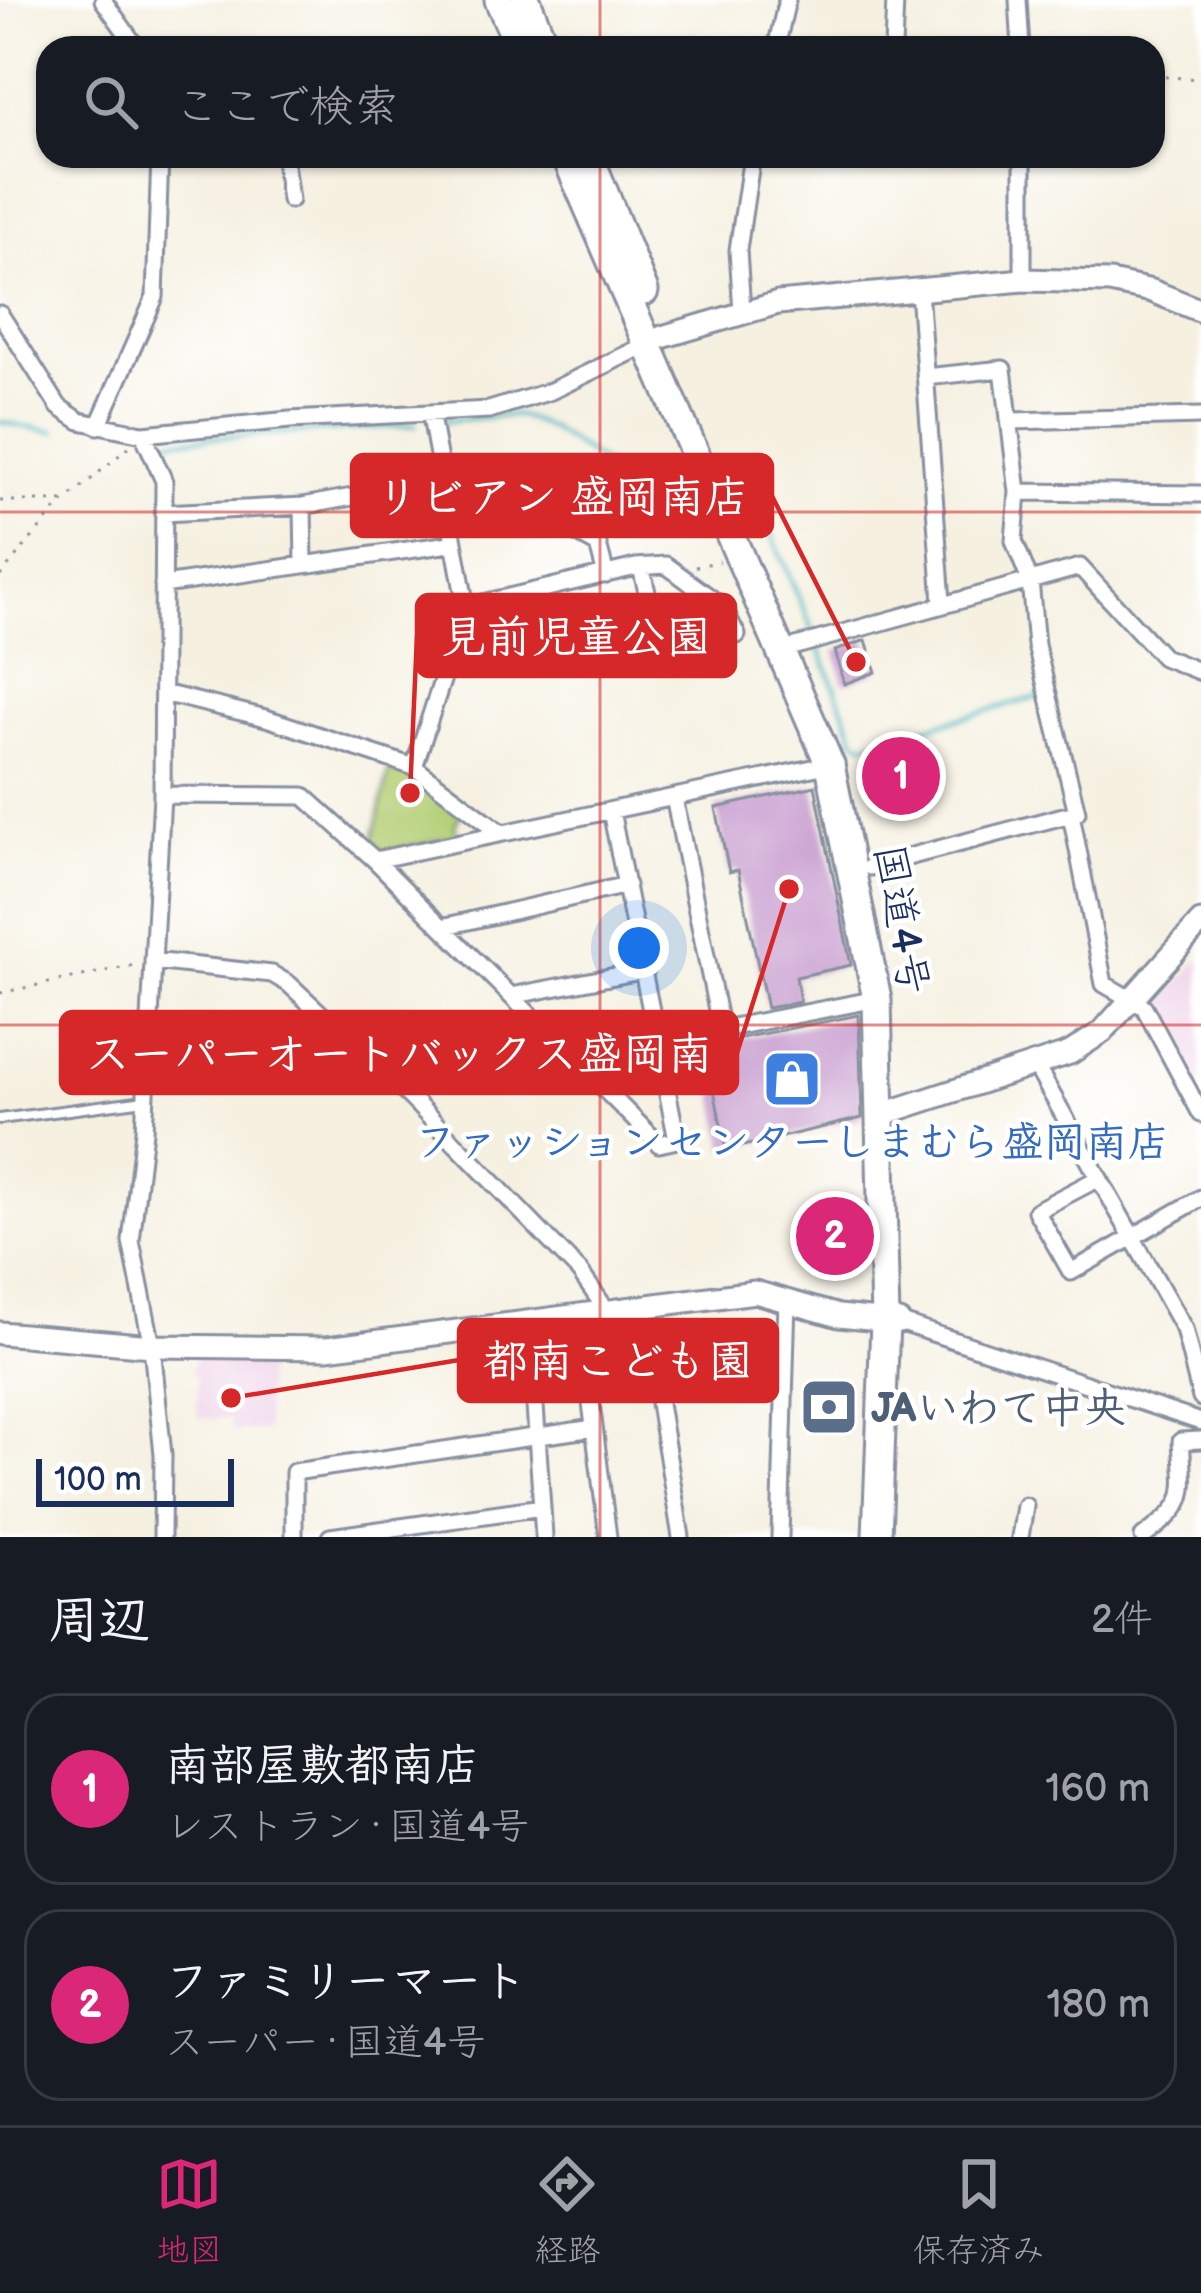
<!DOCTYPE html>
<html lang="ja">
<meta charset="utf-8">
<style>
body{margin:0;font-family:"Balsamiq Sans","Klee One",sans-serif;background:#20242c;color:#f1f3f6}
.scale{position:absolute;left:36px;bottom:30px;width:198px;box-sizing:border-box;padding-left:12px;border:6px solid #1b2f5e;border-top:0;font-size:33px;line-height:42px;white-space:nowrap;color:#1b2f5e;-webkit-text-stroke:9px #fff;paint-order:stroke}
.you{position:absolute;left:639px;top:948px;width:42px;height:42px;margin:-30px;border:9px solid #fff;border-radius:50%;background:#1a73e8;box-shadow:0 0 0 18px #1a73e833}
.badge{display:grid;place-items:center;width:78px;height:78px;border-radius:50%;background:#db2777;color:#fff;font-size:39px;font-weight:700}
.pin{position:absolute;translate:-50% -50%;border:6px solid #fff;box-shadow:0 3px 12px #0006}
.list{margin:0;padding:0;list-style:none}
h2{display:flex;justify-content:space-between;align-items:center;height:156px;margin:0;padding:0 48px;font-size:51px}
h2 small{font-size:39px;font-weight:400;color:#9ea1a6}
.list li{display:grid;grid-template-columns:78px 1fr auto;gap:36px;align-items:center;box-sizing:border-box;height:192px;margin:0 24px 24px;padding:0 24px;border:3px solid #363941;border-radius:36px}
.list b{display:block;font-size:45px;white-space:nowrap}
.list p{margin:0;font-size:39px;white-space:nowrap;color:#9ea1a6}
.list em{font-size:39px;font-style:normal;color:#9ea1a6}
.icon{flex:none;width:66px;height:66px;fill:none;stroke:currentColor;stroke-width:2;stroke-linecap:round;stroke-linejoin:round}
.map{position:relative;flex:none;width:1201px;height:1537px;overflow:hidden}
.search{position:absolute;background:#171b24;box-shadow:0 3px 9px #0004;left:36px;right:36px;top:36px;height:132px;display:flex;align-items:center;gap:30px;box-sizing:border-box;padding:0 42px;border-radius:36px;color:#9ea1a6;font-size:45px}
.sheet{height:588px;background:#171b24}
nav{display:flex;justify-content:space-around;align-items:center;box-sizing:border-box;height:168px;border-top:3px solid #363941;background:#171b24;font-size:33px;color:#9ea1a6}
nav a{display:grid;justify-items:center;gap:6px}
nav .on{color:#db2777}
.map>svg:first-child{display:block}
.built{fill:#eed0e8}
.green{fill:#b3cf75;stroke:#677f6a;stroke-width:3}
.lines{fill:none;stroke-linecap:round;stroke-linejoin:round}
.stream{stroke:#4ab9c1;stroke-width:4.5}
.building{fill:#c69acd}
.lane-casing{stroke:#88909f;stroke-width:14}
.street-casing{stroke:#88909f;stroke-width:21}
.secondary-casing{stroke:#88909f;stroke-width:27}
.highway-casing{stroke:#88909f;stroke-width:33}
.path{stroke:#88909f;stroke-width:3;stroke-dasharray:3 9;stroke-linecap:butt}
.lane{stroke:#fff;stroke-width:8}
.street{stroke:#fff;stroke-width:15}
.secondary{stroke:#fff;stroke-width:21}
.highway{stroke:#fff;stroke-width:27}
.grid{fill:none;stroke:#d62828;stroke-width:3;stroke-opacity:0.55}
.labels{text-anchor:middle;stroke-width:9;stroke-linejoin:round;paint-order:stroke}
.street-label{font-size:42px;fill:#1b2f5e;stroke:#fff}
.shop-label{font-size:42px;font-weight:bold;fill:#366cbe;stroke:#fff}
.service-label{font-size:42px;font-weight:bold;fill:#4e5e75;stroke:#fff;text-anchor:start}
.leader{fill:none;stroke:#d62828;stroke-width:4.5}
.callout-dot{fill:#d62828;stroke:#fff;stroke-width:4.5}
.callout{fill:#d62828;stroke:#d62828;stroke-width:4.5}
.callout-label{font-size:45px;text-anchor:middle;font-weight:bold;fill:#fff}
</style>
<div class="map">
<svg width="1201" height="1537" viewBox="0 0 1201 1537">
<rect width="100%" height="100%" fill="#fff"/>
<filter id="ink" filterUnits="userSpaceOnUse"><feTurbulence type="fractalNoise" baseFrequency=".00833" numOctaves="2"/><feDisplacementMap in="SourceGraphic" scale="24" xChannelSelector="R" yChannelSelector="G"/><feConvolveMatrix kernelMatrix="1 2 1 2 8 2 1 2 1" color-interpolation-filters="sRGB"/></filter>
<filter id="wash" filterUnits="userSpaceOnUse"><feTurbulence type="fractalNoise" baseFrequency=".004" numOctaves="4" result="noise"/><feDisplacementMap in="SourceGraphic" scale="48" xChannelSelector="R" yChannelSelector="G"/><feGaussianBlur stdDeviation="2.7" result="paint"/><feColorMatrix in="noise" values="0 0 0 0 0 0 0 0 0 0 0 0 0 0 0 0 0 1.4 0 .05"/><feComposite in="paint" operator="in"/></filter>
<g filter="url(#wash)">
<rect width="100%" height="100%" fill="#f5f0e0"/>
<path class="built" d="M1201 959V1089L1160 1001Z
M265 1353 266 1430 231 1431V1419L198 1418 197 1377 191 1371 196 1356Z"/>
<path class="green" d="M389 770 411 775 462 812 455 825 457 836 384 852 373 841Z"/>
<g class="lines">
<path class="stream" d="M443 421 518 415 550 428 606 465 660 480 699 505
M0 422 55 432
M157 441 415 425
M761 510 813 630
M819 647 855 738 863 744 1046 695"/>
</g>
<g id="blocks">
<path class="building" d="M866 640 876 672 844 684 835 651Z
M918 754 928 782 884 800 875 770Z
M815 786 851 965 796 977 800 1002 767 1008 738 870 729 872 716 808Z
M859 1015 862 1118 726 1150 705 1045Z"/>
</g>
</g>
<g filter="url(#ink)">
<use href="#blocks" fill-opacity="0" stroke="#88909f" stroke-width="3"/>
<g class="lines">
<defs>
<path id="lane" d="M0 1119 145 1100"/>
<path id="street" d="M103 0 137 48
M1018 0 1021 48
M776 48 787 0
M893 48 895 0
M284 156 290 200
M1023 156V280
M919 290 942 602
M742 312 738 250 752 156
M0 314 59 407 80 421 143 434 290 420 489 410 551 391 654 341
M925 377 1003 369 1018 492 1014 541 1030 581 1036 645 1077 812 1071 814
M1011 421 1201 416
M98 426 155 297 160 156
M143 434 164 481 162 795 144 1131 131 1241 152 1346 163 1455 162 1537
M1018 492 1201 494
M303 506 304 565
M163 513 303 506 396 489 554 521 598 545 606 575
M163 585 450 544
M466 607 636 567 666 565 723 607 737 635 661 651 641 567
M796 646 1080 567 1163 657 1201 672
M163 693 266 718 414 767 499 831
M414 767 466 607 431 417
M162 795 304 796 375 860 659 1144 677 1140 611 811
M674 797 721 1030
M375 860 836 763
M870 867 1071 814 1104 984 1144 1007 1201 1114
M442 927 627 885
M153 961 272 974 289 984 409 1096 580 1272 607 1311
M511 996 646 970
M661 1041 877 999
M1037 1068 1184 1329 1201 1398
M1099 1178 1036 1211 1071 1272 1201 1198
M643 1306 681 1537
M899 1322 1201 1422
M512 1325 534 1391 544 1537
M294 1537V1472L594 1428
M330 1537 542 1507
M608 1537 587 1371 653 1357
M780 1537 787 1300
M1020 1537 1025 1506
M1143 1537C1190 1502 1185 1498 1181 1441L1201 1440"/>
<path id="secondary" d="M662 337 778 303 1023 280 1110 282 1152 291 1201 311
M883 1114 1070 1053 1102 1032 1201 922
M0 1333 152 1346 327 1348 755 1292 839 1316 899 1322"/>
<path id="highway" d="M499 0 520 48
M526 0 545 48
M566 156 830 765 877 999 885 1321 877 1537
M589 156 644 291"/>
</defs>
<use href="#lane" class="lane-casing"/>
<use href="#street" class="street-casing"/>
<use href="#secondary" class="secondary-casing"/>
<use href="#highway" class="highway-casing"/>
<path class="path" d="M1153 76 1201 79
M0 501H63
M695 567 720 561
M0 576 56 509 130 446
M0 993 140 964"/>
<use href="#lane" class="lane"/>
<use href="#street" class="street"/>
<use href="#secondary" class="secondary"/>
<use href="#highway" class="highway"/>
</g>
</g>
<path class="grid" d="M600 0V48M600 156V1537M0 512H1201M0 1025H1201"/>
<defs>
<symbol id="shop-square" viewBox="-11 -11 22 22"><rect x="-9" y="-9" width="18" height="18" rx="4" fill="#3f7fe0" stroke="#fff"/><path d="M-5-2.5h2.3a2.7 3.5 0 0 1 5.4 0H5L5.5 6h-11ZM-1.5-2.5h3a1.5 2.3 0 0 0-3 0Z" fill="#fff"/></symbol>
<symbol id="bank-square" viewBox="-11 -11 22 22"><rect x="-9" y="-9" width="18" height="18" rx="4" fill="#5c6f8a" stroke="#fff"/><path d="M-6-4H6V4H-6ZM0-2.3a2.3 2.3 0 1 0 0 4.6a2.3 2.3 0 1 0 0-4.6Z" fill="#fff"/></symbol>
</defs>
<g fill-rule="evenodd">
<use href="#shop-square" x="759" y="1046" width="66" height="66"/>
<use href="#bank-square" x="796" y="1374" width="66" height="66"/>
</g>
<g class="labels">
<g class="street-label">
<text transform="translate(903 919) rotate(80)" y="15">国道4号</text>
</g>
<g class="shop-label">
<text x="792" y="1156">ファッションセンターしまむら盛岡南店</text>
</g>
<g class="service-label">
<text x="871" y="1422">JAいわて中央</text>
</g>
</g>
<path class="leader" d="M856 662L772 496M410 793L417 636M789 889L737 1053M231 1398L459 1360"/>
<g class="callout-dot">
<circle cx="856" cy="662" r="12"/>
<circle cx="410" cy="793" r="12"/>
<circle cx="789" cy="889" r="12"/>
<circle cx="231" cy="1398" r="12"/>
</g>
<g class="callout">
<rect x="352" y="455" width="420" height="81" rx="12"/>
<rect x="417" y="595" width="318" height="81" rx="12"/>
<rect x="61" y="1012" width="676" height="81" rx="12"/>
<rect x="459" y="1320" width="318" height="81" rx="12"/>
</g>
<g class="callout-label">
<text x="562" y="512">リビアン 盛岡南店</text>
<text x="576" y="652">見前児童公園</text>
<text x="399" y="1069">スーパーオートバックス盛岡南</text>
<text x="618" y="1376">都南こども園</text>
</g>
</svg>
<div class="scale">100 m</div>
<div class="you"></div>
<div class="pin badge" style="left:901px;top:776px">1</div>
<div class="pin badge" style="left:835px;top:1236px">2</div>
<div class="search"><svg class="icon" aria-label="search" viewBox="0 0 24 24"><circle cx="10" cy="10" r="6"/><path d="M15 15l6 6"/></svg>ここで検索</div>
</div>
<section class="sheet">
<h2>周辺<small>2件</small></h2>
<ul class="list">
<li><span class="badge">1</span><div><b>南部屋敷都南店</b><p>レストラン · 国道4号</p></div><em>160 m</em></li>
<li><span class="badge">2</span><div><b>ファミリーマート</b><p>スーパー · 国道4号</p></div><em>180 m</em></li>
</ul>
</section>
<nav>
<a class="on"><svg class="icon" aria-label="map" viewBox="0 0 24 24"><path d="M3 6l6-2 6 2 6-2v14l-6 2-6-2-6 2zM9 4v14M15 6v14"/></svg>地図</a>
<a><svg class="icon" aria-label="directions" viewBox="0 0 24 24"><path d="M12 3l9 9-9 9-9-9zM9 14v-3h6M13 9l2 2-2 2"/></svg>経路</a>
<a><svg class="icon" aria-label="saved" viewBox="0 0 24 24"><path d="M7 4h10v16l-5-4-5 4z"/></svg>保存済み</a>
</nav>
